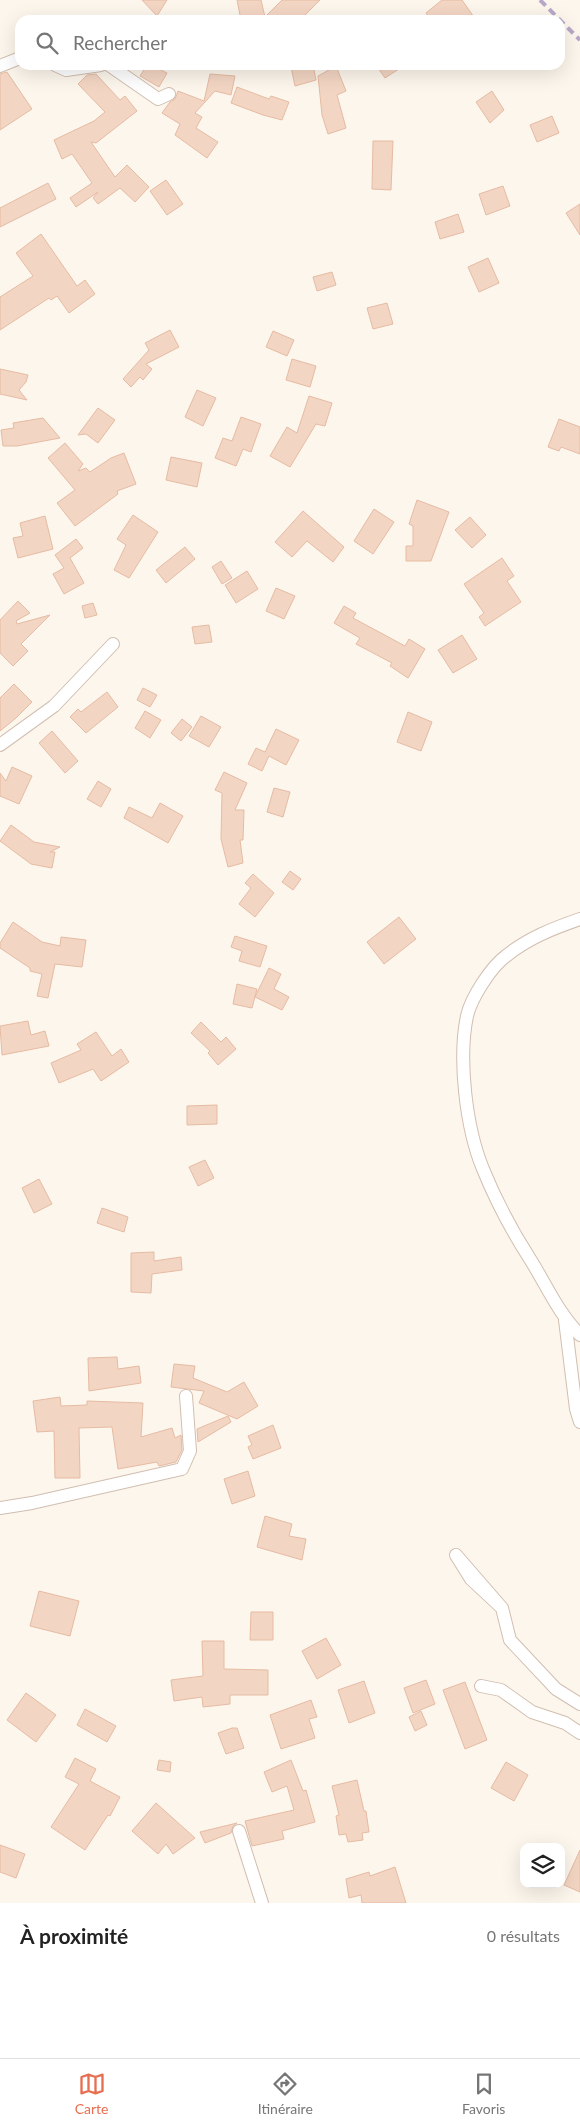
<!DOCTYPE html>
<html lang="fr">
<meta charset="utf-8">
<style>
body{margin:0;font-family:Lato,sans-serif;background:#f6f6f6;color:#222}
.controls{position:absolute;right:15px;bottom:15px;display:grid;overflow:hidden;border-radius:10px;box-shadow:0 5px 20px #0002}
.controls button{width:45px;height:45px;display:grid;place-items:center;padding:0;border:0;border-bottom:1px solid #e0e0e0;background:#fff;color:#222;font:25px sans-serif}
.list{margin:0;padding:0;list-style:none}
h2{display:flex;justify-content:space-between;align-items:center;height:65px;margin:0;padding:0 20px;font-size:21px}
h2 small{font-size:16px;font-weight:400;color:#767676}
.icon{flex:none;width:28px;height:28px;fill:none;stroke:currentColor;stroke-width:2;stroke-linecap:round;stroke-linejoin:round}
.map{position:relative;flex:none;width:580px;height:1903px;overflow:hidden}
.search{position:absolute;background:#fff;box-shadow:0 5px 20px #0002;left:15px;right:15px;top:15px;height:55px;display:flex;align-items:center;gap:12px;box-sizing:border-box;padding:0 18px;border-radius:15px;color:#767676;font-size:19px}
.sheet{height:155px;background:#fff}
nav{display:flex;justify-content:space-around;align-items:center;box-sizing:border-box;height:70px;border-top:1px solid #e0e0e0;background:#fff;font-size:14px;color:#767676}
nav a{display:grid;justify-items:center;gap:2px}
nav .on{color:#e76f51}
.map>svg:first-child{display:block}
.building{fill:#f3d5c3;stroke:#e6bba3}
.lines{fill:none;stroke-linecap:round;stroke-linejoin:round}
.street-casing{stroke:#d1beb0;stroke-width:14}
.street{stroke:#fff;stroke-width:12}
.rail{stroke:#b9a8c9;stroke-width:4;stroke-dasharray:8 5;stroke-linecap:butt}
</style>
<div class="map">
<svg width="580" height="1903" viewBox="0 0 580 1903">
<rect width="100%" height="100%" fill="#fdf6ec"/>
<path class="building" d="M142 0H167L157 16Z
M237 0H261L265 17 282 0H320L300 20H241Z
M442 0H462L476 20H431L426 13Z
M147 65H151L167 73 159 87 140 76Z
M298 65H313L316 80 295 86 291 67Z
M376 65H405L385 78Z
M336 66 346 91 337 95 346 128 328 134 322 115 318 76Z
M7 72 32 109 0 130V74Z
M96 74 120 100 125 96 137 111 96 143 91 142 115 177 127 165 149 187 135 202 120 188 98 204 93 198 98 192 76 207 70 198 92 183 72 154 62 159 54 140 94 121 105 112 78 84 87 75Z
M210 74 235 76 231 95 215 91 195 113 202 117 196 128 218 142 207 158 175 135 180 124 162 113 170 102 175 99 178 91 204 101Z
M237 87 269 99 271 96 289 102 282 120 263 115 231 103Z
M492 91 504 110 490 123 476 102Z
M552 116 559 133 537 142 530 125Z
M373 141H393L391 190 372 189Z
M166 180 183 204 167 215 150 191Z
M48 183 56 199 0 227V208Z
M503 186 510 206 486 215 479 194Z
M580 204V235L566 213Z
M458 214 464 232 440 239 435 222Z
M41 234 77 286 85 280 95 294 69 313 57 296 51 300 49 298 0 330V297L33 276 16 253Z
M488 258 499 283 479 292 468 267Z
M332 272 336 285 317 291 313 277Z
M387 303 393 324 373 329 367 308Z
M170 330 179 347 146 364 152 369 143 380 140 377 131 387 123 379 149 350 145 343Z
M273 331 294 340 287 356 266 347Z
M292 359 316 366 310 387 286 380Z
M0 369 28 375 26 382 19 390 27 400 0 394Z
M197 390 216 398 203 426 185 417Z
M309 396 332 403 325 426 316 424 290 467 270 456 287 427 297 433Z
M98 408 115 420 98 443 86 434 78 435Z
M241 417 261 424 251 452 243 449 236 466 215 458 223 438 232 441Z
M43 418 60 438 17 446H3L1 430 14 428 13 423Z
M559 419 580 427V454L561 447 559 451 548 447Z
M65 443 83 464 78 471 86 468 90 472 111 458 124 453 136 484 117 491 118 494 75 526 57 503 75 490 48 458Z
M171 457 202 463 197 487 166 480Z
M417 500 449 512 431 561H406V546H413V526L409 524Z
M374 509 394 522 373 554 354 541Z
M303 511 344 547 333 562 307 541 292 557 275 542Z
M133 515 158 532 129 578 114 570 126 545 117 539Z
M45 516 53 549 18 558 13 538 23 536 20 523Z
M470 517 486 535 472 548 455 530Z
M76 539 83 548 70 558 84 583 64 594 53 574 64 568 55 555Z
M185 547 195 559 166 583 156 570Z
M502 558 514 576 507 581 521 602 485 626 479 617 484 613 464 584Z
M221 561 232 578 222 584 212 567Z
M247 571 258 589 236 603 225 585Z
M276 588 295 596 284 619 266 611Z
M18 601 30 613 16 621 17 624 50 615 21 644 28 651 13 666 0 653V620Z
M93 603 97 615 85 618 82 606Z
M344 606 356 613 353 618 405 646 409 639 425 649 408 678 390 666 392 663 356 644 360 638 334 623Z
M209 625 212 642 195 644 192 627Z
M462 635 477 659 453 673 438 650Z
M14 684 32 702 16 718 0 731V698Z
M143 688 157 695 150 707 137 700Z
M107 692 118 707 86 733 70 717 78 709 81 712Z
M145 711 161 720 150 738 135 728Z
M408 712 432 722 421 751 397 742Z
M201 716 221 727 209 747 189 736Z
M182 719 192 727 181 741 171 733Z
M276 729 299 740 286 765 269 756 262 771 248 764 256 748 265 752Z
M52 731 78 761 65 773 39 743Z
M12 767 32 776 19 804 0 796V773L6 781Z
M224 772 247 783 235 810H244L243 840H240L243 863 228 867 221 839 222 793 215 790Z
M98 781 111 789 101 807 87 799Z
M274 788 290 792 283 817 267 812Z
M160 803 183 816 168 843 124 818 129 807 152 818Z
M11 825 34 842 60 847 50 852H55L52 868 31 864 0 841Z
M290 871 301 879 293 890 282 882Z
M253 874 274 893 255 917 239 904 251 888 245 883Z
M399 917 416 939 384 964 367 942Z
M13 922 42 942 60 946 61 937 86 940 82 967 55 964 48 998 37 996 42 974 30 971V968L0 948V943Z
M235 936 267 946 260 967 239 961 242 951 231 947Z
M269 968 281 974 274 989 289 997 282 1010 255 997Z
M237 984 257 989 252 1008 233 1004Z
M28 1021 31 1035 45 1031 49 1046 2 1055 0 1026Z
M201 1022 221 1042 226 1037 236 1049 218 1065 208 1053 210 1051 191 1033Z
M96 1032 112 1056 121 1049 129 1062 101 1081 93 1069 59 1083 51 1063 81 1050 77 1044Z
M217 1105V1124L187 1125V1106Z
M205 1160 214 1178 198 1186 189 1167Z
M39 1179 52 1204 34 1213 22 1188Z
M102 1208 128 1217 124 1232 97 1223Z
M154 1252V1261L181 1257 182 1270 152 1274 151 1293 131 1292V1253Z
M117 1357 118 1369 139 1366 141 1383 89 1391 88 1358Z
M174 1364 195 1366 193 1378 227 1392 244 1382 258 1406 237 1419 199 1403 204 1391 171 1387Z
M60 1397 61 1406 87 1405V1401L143 1403 141 1437 172 1428 175 1438 181 1435 182 1450 176 1462 159 1466 157 1462 118 1469 112 1427 79 1428 80 1478H55L54 1431 37 1432 33 1401Z
M228 1416 231 1422 198 1442 197 1429Z
M273 1425 281 1448 253 1459 248 1447 252 1445 248 1436Z
M248 1471 255 1496 232 1504 224 1479Z
M265 1516 292 1524 289 1536 306 1539 302 1560 257 1547Z
M39 1591 79 1601 70 1636 30 1626Z
M251 1612H273V1640H250Z
M326 1638 341 1665 317 1679 302 1651Z
M202 1641H224V1669L268 1670V1695H230V1704L203 1707 202 1697 174 1701 171 1680 203 1676Z
M426 1680 435 1704 413 1713 404 1688Z
M364 1681 375 1713 349 1723 338 1690Z
M465 1682 487 1740 465 1749 443 1690Z
M26 1693 56 1715 36 1742 7 1720Z
M311 1700 317 1717 309 1719 315 1738 281 1749 270 1715Z
M85 1709 116 1726 107 1742 77 1725Z
M421 1711 427 1725 415 1731 409 1717Z
M232 1728H237L244 1748 226 1754 218 1733Z
M75 1758 96 1769 90 1781 120 1797 110 1816 108 1815 85 1850 51 1827 79 1784 65 1777Z
M159 1760 171 1762 170 1772 157 1770Z
M291 1760 303 1791 306 1790 315 1822 282 1831 284 1839 252 1846 245 1821 294 1810 287 1786 272 1792 264 1772Z
M506 1762 528 1775 514 1801 491 1788Z
M357 1780 364 1811H366L369 1832 362 1833 363 1840 348 1842 346 1834 339 1835 336 1816 339 1815 332 1786Z
M156 1803 195 1838 173 1854 166 1844 158 1854 132 1831Z
M237 1823 233 1826 231 1833 205 1843 200 1832Z
M0 1845 25 1854 16 1878 0 1872Z
M580 1850V1892L564 1885Z
M395 1867 406 1903H362L361 1895 349 1898 346 1879 369 1872 370 1876Z"/>
<g class="lines">
<defs>
<path id="street" d="M55 65 66 70 101 65
M109 65 158 99 169 94
M0 66 20 58
M0 745 54 706 113 644
M580 919C554 928 528 938 506 956 491 967 471 998 467 1016 458 1059 466 1128 483 1169 496 1201 512 1231 530 1259 547 1286 558 1313 580 1335
M565 1320 576 1409 580 1422
M0 1508 32 1503 182 1469 190 1451 186 1396
M502 1608 471 1579 456 1555 502 1608 510 1640 556 1689 580 1704
M481 1686 501 1690 532 1712 565 1723 580 1733
M239 1831 262 1903"/>
</defs>
<use href="#street" class="street-casing"/>
<use href="#street" class="street"/>
<path class="rail" d="M540 0 580 40"/>
</g>
</svg>
<div class="controls">
<button><svg class="icon" aria-label="layers" viewBox="0 0 24 24"><path d="M12 4l9 5-9 5-9-5zM3 14l9 5 9-5"/></svg></button>
</div>
<div class="search"><svg class="icon" aria-label="search" viewBox="0 0 24 24"><circle cx="10" cy="10" r="6"/><path d="M15 15l6 6"/></svg>Rechercher</div>
</div>
<section class="sheet">
<h2>À proximité<small>0 résultats</small></h2>
<ul class="list">
</ul>
</section>
<nav>
<a class="on"><svg class="icon" aria-label="map" viewBox="0 0 24 24"><path d="M3 6l6-2 6 2 6-2v14l-6 2-6-2-6 2zM9 4v14M15 6v14"/></svg>Carte</a>
<a><svg class="icon" aria-label="directions" viewBox="0 0 24 24"><path d="M12 3l9 9-9 9-9-9zM9 14v-3h6M13 9l2 2-2 2"/></svg>Itinéraire</a>
<a><svg class="icon" aria-label="saved" viewBox="0 0 24 24"><path d="M7 4h10v16l-5-4-5 4z"/></svg>Favoris</a>
</nav>
